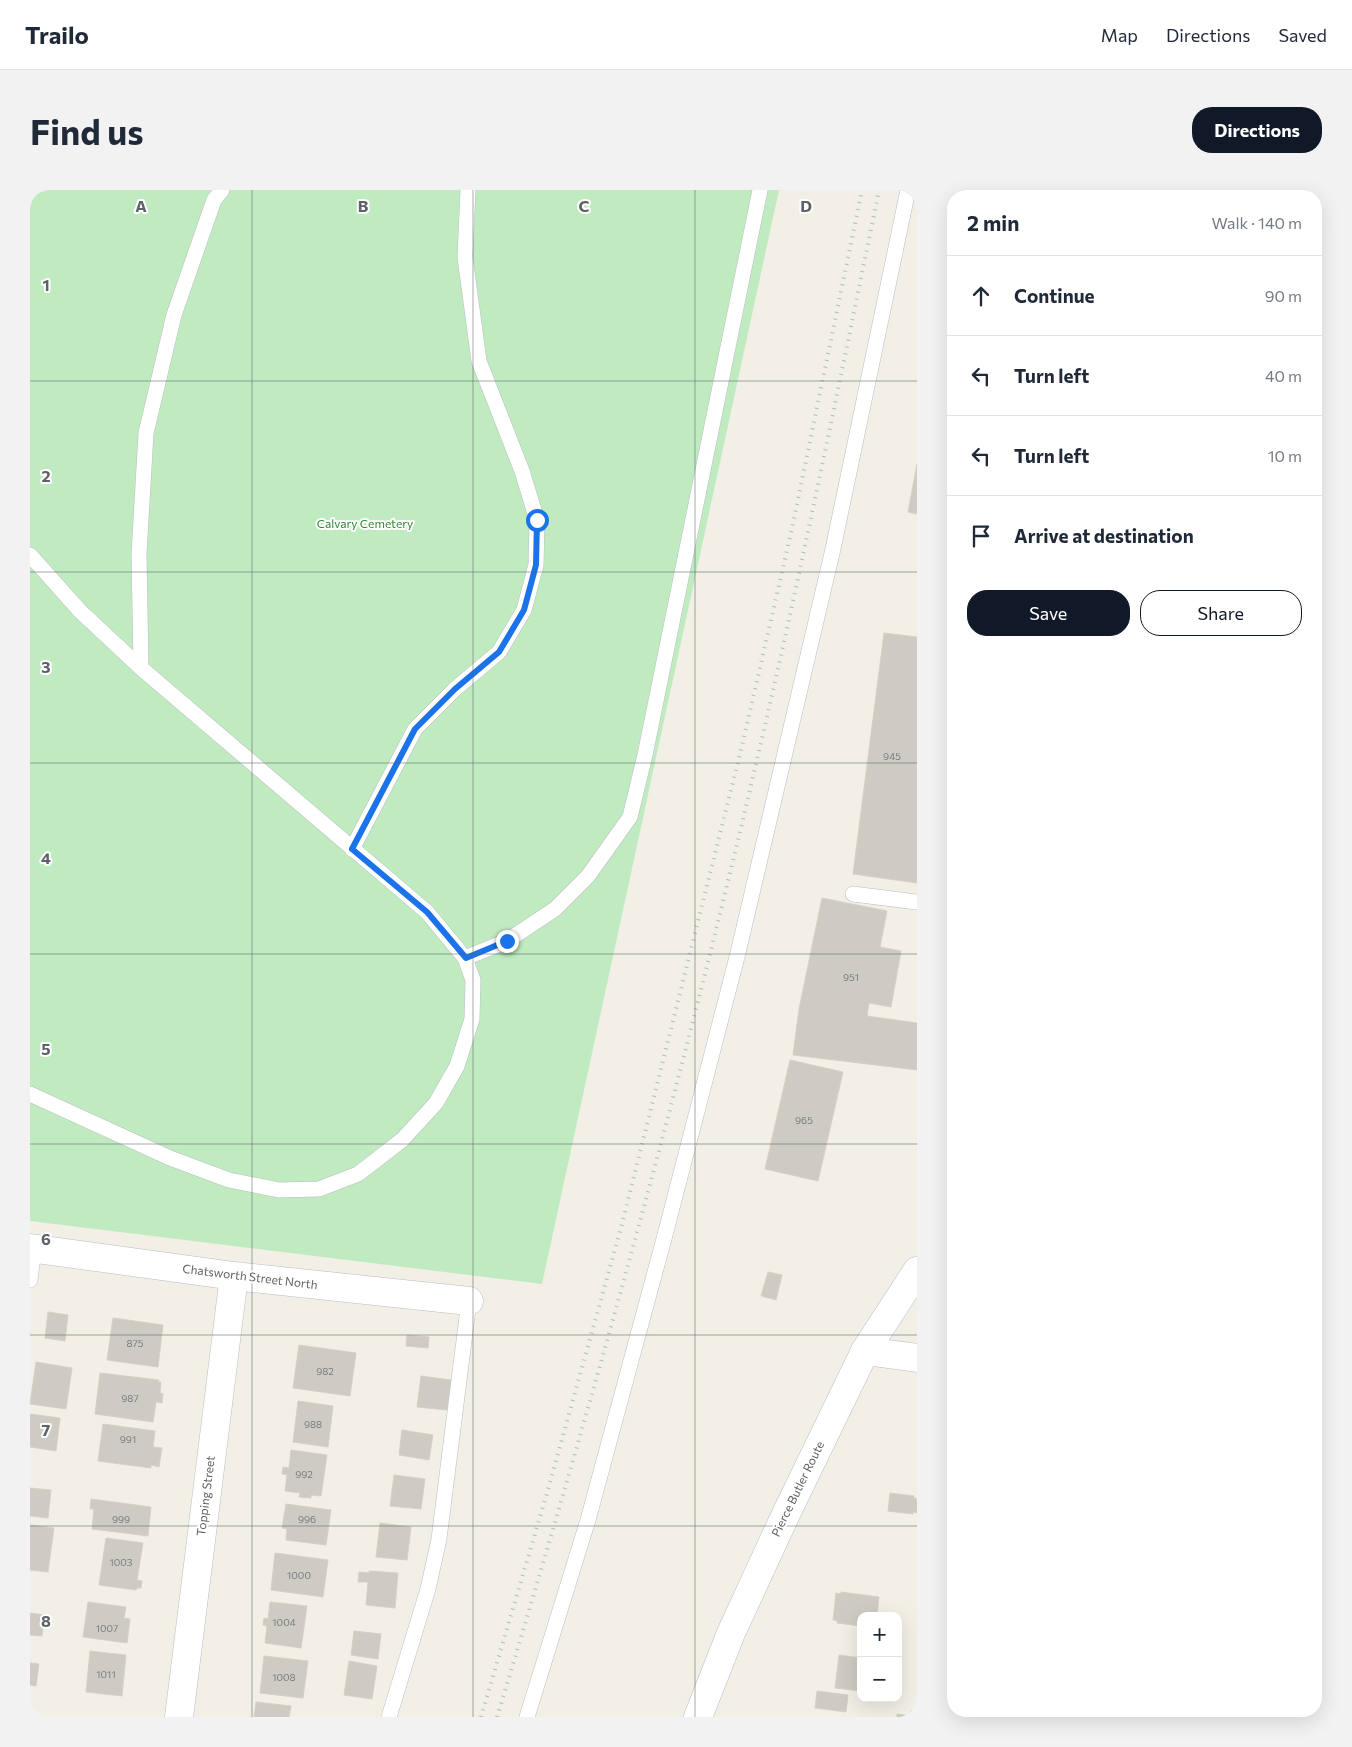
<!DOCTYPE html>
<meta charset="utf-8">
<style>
body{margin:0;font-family:Commissioner,sans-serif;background:#f2f2f3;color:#1f2937}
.controls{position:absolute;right:15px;bottom:15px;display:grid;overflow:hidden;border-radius:10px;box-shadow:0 5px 20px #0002}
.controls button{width:45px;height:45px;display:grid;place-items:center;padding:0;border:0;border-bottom:1px solid #e0e1e3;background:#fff;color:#1f2937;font:25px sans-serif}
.stop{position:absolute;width:15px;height:15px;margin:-11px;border:4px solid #1a73e8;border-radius:50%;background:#fff}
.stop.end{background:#1a73e8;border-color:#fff;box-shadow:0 1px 5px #0008}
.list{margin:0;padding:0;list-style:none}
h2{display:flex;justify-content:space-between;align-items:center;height:65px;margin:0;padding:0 20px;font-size:21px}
h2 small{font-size:16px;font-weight:400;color:#747a83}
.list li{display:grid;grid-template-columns:32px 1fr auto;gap:15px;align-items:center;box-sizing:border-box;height:80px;padding:0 20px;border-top:1px solid #e0e1e3}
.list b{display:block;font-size:19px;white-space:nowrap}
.list em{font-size:16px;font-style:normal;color:#747a83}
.actions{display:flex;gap:10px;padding:15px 20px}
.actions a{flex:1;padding:11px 0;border:1px solid #111827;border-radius:20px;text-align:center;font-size:18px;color:#111827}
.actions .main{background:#111827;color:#fff}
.icon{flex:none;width:28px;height:28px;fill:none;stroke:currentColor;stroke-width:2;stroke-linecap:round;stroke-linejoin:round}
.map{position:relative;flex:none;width:887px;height:1527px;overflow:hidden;border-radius:20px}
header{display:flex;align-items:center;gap:30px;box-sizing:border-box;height:70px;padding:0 25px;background:#fff;border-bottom:1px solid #e0e1e3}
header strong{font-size:24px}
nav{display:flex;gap:28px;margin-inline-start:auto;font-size:18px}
.intro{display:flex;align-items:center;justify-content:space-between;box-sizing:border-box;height:120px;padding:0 30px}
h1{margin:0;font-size:35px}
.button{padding:12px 22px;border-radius:20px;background:#111827;color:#fff;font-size:18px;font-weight:700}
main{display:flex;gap:30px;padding:0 30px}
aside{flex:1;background:#fff;border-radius:20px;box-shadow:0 5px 20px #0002}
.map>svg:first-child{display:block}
.green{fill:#c0ebc0}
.building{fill:#cecbc4;stroke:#d6d1c3}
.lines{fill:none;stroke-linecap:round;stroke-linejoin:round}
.service-casing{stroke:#babdc2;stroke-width:16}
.minor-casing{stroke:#babdc2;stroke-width:29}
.secondary-casing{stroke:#b9bcc3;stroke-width:29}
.service{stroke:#fff;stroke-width:15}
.minor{stroke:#fff;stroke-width:28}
.secondary{stroke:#fff;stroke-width:28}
.rail{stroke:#b7b8b8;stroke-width:4;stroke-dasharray:1 6;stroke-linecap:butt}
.route{stroke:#1a73e8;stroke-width:6}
.grid{fill:none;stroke:#5d6267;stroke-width:1;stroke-opacity:0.55}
.labels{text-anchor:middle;stroke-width:4;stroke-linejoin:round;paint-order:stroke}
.number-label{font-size:10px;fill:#797c7e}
.park-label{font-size:12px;fill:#2d8731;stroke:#fff}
.street-label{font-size:12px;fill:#5d6267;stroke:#fff}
.grid-label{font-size:16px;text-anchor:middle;font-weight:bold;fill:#5d6267;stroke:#fff;stroke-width:4;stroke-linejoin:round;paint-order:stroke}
</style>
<header>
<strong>Trailo</strong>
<nav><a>Map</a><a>Directions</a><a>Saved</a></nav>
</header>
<div class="intro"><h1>Find us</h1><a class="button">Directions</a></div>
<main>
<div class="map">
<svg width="887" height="1527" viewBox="0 0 887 1527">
<rect width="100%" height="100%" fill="#f1efe6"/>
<path class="green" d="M0 0H749L512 1094 0 1031Z"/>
<path class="building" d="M887 274V324L878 322Z
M854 443 887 447V693L823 684Z
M792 708 857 721 850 757 871 761 861 817 839 813 837 826 887 833V880L763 865 769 819Z
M760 870 813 882 788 991 735 979Z
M738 1082 752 1085 746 1110 731 1106Z
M18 1122 38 1125 35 1151 15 1148Z
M83 1128 133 1135 128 1177 77 1170Z
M377 1145 399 1147 398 1158 376 1156Z
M269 1155 326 1163 320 1206 263 1198Z
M6 1172 42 1178 36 1219 0 1214Z
M70 1183 129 1190 128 1192H131L130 1203 133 1204 132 1213 126 1212 123 1232 65 1224Z
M391 1186 421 1190 417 1220 387 1217Z
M268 1211 303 1216 298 1257 263 1252Z
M0 1224 30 1228 26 1261 0 1257Z
M73 1234 125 1241 123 1257 132 1258 129 1277 121 1275V1278L68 1271Z
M372 1240 403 1245 399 1270 369 1265Z
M261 1260 297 1265 291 1306 281 1305V1308L269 1307 270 1303 255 1301 257 1285 252 1284 253 1277 259 1278Z
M364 1285 395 1289 391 1319 360 1316Z
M0 1298 21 1300 18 1328 0 1326Z
M860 1303 884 1306V1308L887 1309V1323L883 1322V1324L858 1321Z
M61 1309 121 1317 118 1346 62 1339 64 1319H60Z
M256 1314 301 1320 296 1355 256 1350 257 1339 252 1338Z
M350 1333 381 1337 377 1370 346 1367Z
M0 1335 24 1338 18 1382 0 1380Z
M76 1348 113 1353 107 1390 112 1391 111 1398H107L106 1400 69 1395Z
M245 1363 298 1370 293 1407 241 1400Z
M339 1381 368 1383 365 1418 336 1415 338 1392H328L329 1382 339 1383Z
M811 1402 849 1407 847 1426H831V1436L807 1433V1431L803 1430 806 1403 811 1404Z
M58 1412 96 1417 94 1428 100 1429 97 1453 53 1447Z
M240 1412 277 1416 271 1458 235 1453 237 1436 233 1435 234 1428 238 1429Z
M0 1423 15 1425 12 1446 0 1445Z
M324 1441 351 1444 348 1469 321 1465Z
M60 1461 96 1465 92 1506 56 1502Z
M809 1465 831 1468V1501L805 1498Z
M234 1466 278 1471 273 1508 230 1503Z
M319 1471 347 1476 342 1509 314 1505Z
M0 1473 9 1474 6 1496 0 1495Z
M787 1501 818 1505 816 1522 785 1518Z
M226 1512 261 1516 259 1527H224Z
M881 1521H887V1527H867V1524L880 1526Z"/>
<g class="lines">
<defs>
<path id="service" d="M0 365 50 421 111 478 397 722 435 768 443 790 442 829 427 876 406 913 372 950 328 984 289 999 249 1000 199 990 140 968 0 904
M111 478 109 364 116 243 144 125 184 10 192 0
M322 659 385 539 425 499 469 462 494 420 506 375 507 330 492 281 449 171 435 67 438 0
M823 704 887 712
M435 768 477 751 525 719 558 686 600 627 615 565 730 0
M0 1090 4 1058
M359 1527 398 1399 409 1349 439 1111
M497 1527 558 1330 635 1045 707 767 803 359 878 0"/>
<path id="minor" d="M0 1058 204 1086 439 1111
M835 1161 887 1168
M149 1527 204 1086"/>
<path id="secondary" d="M668 1527 701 1443 755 1326 835 1161 887 1081"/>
</defs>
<use href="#service" class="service-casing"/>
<use href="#minor" class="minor-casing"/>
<use href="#secondary" class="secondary-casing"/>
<use href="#service" class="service"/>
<use href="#minor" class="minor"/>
<use href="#secondary" class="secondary"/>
<path class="rail" d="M451 1527 515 1310 591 1038 712 556 761 343 832 0
M467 1527C564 1207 654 884 730 557 773 372 811 186 849 0"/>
</g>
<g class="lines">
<path class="route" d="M477 751 436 768 397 722 322 659 385 539 425 499 469 462 494 420 506 375 507 330"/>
</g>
<path class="grid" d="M222 0V1527M443 0V1527M665 0V1527M0 191H887M0 382H887M0 573H887M0 764H887M0 954H887M0 1145H887M0 1336H887"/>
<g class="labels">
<g class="number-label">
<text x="862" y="570">945</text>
<text x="821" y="791">951</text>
<text x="774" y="934">965</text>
<text x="105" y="1157">875</text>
<text x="295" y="1185">982</text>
<text x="100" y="1212">987</text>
<text x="283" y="1238">988</text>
<text x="98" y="1253">991</text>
<text x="274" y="1288">992</text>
<text x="91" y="1333">999</text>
<text x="277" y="1333">996</text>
<text x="91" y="1376">1003</text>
<text x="269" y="1389">1000</text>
<text x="254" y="1436">1004</text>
<text x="77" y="1442">1007</text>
<text x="76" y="1488">1011</text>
<text x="254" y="1491">1008</text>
</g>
<g class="park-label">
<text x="335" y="338">Calvary Cemetery</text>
</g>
<g class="street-label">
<text transform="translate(220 1087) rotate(7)" y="4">Chatsworth Street North</text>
<text transform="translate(768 1299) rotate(-64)" y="4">Pierce Butler Route</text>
<text transform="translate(176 1306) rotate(-83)" y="4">Topping Street</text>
</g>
</g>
<g class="grid-label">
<text x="111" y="22">A</text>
<text x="333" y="22">B</text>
<text x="554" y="22">C</text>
<text x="776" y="22">D</text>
<text x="16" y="101">1</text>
<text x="16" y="292">2</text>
<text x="16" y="483">3</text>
<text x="16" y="674">4</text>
<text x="16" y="865">5</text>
<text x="16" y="1055">6</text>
<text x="16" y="1246">7</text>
<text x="16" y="1437">8</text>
</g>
</svg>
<div class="controls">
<button>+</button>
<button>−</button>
</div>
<div class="stop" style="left:507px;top:330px"></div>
<div class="stop end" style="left:477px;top:751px"></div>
</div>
<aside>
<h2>2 min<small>Walk · 140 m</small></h2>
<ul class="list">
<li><svg class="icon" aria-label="ahead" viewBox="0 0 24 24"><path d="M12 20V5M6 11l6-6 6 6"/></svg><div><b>Continue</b></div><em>90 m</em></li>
<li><svg class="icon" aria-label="left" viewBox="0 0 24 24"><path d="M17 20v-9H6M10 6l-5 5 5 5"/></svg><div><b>Turn left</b></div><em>40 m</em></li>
<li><svg class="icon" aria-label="left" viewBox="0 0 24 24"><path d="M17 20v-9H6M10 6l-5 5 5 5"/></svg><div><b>Turn left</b></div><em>10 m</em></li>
<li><svg class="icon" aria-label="arrive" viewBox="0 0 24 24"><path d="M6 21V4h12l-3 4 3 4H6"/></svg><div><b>Arrive at destination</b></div></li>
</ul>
<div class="actions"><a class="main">Save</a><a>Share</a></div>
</aside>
</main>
